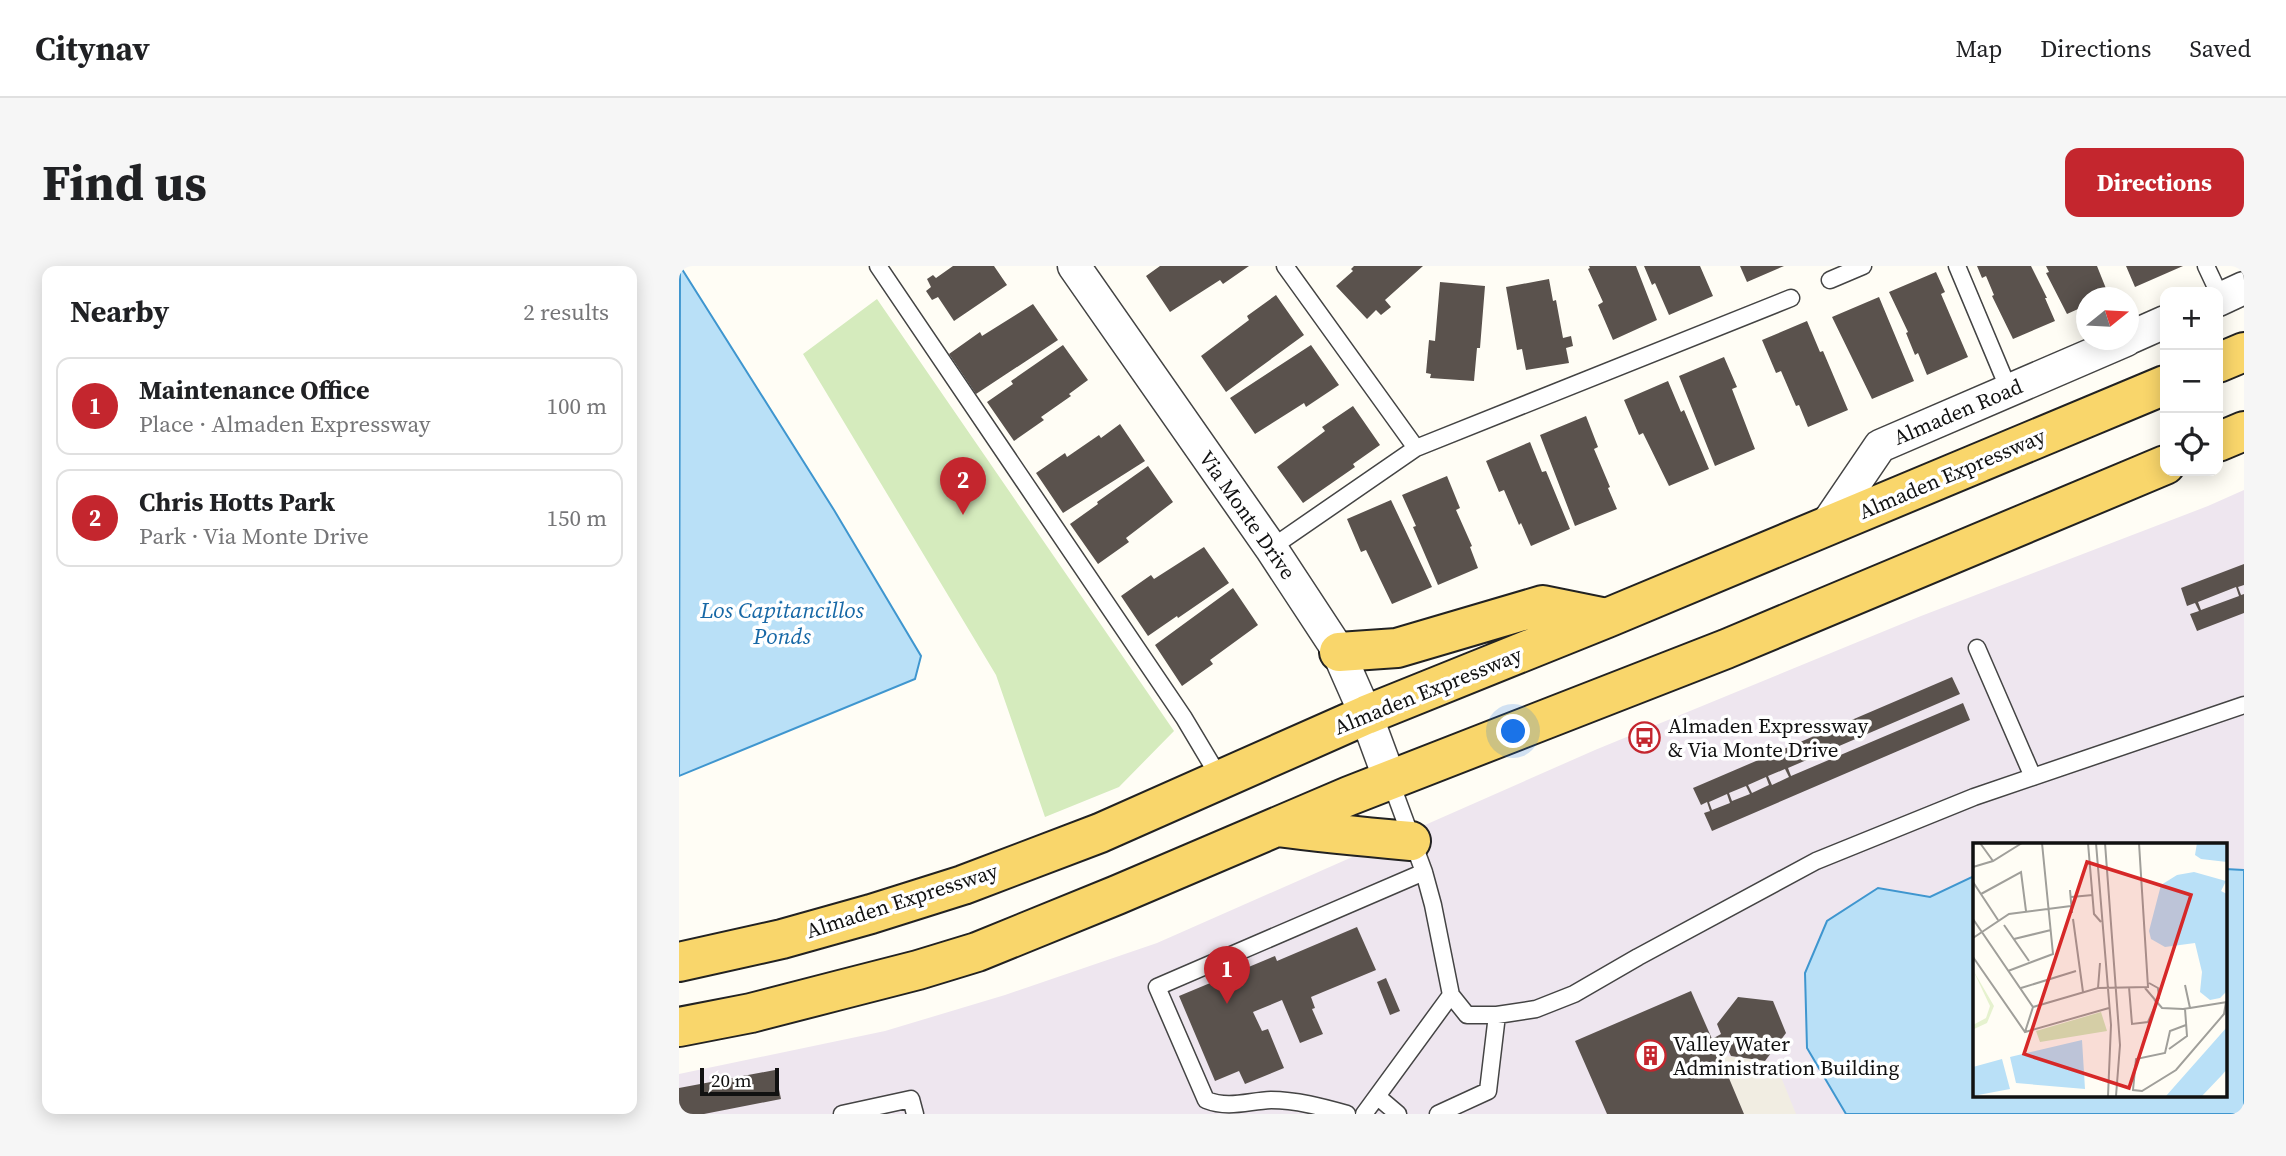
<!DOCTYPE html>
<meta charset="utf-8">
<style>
body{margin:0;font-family:"Source Serif 4",serif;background:#f6f6f6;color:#202124}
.controls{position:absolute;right:21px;top:21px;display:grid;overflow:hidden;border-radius:14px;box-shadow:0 4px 18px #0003}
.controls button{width:63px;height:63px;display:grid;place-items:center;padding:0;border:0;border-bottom:2px solid #e0e0e0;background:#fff;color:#202124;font:35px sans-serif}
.compass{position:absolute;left:1397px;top:21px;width:63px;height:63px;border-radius:50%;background:#fff;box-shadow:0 4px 18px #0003;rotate:72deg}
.scale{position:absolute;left:21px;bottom:18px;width:79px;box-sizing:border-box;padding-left:7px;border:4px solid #111;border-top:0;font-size:19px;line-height:24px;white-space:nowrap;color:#111;-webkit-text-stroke:5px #fff;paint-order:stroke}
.you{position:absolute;left:835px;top:466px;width:24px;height:24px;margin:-18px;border:5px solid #fff;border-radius:50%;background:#1a73e8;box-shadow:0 0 0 10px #1a73e833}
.badge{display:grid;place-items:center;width:46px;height:46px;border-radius:50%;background:#c4262e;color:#fff;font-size:23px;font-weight:700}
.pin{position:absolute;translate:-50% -58px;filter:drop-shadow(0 2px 4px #0008)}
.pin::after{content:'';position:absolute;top:37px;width:24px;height:21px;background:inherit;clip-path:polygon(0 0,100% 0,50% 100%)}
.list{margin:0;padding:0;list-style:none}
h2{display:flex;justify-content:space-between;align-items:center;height:91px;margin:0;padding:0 28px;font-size:30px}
h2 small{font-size:23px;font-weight:400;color:#757577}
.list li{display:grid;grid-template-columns:46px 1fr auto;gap:21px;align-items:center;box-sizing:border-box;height:98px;margin:0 14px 14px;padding:0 14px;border:2px solid #e0e0e0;border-radius:14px}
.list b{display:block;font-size:26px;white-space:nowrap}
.list p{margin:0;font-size:23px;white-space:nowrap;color:#757577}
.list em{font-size:23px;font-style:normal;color:#757577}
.icon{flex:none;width:38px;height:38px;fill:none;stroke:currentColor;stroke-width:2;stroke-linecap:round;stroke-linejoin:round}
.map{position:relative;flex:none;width:1565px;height:848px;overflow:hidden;border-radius:14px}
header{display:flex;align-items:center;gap:42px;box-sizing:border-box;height:98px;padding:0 35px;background:#fff;border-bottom:2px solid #e0e0e0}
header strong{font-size:33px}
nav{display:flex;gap:38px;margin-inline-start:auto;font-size:24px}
.intro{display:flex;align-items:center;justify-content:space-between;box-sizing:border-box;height:168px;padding:0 42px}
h1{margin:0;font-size:49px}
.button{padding:18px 32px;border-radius:14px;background:#c4262e;color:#fff;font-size:24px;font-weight:700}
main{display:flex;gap:42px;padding:0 42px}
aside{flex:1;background:#fff;border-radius:14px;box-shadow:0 4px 18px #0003}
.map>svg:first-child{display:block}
.industrial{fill:#eee6ef;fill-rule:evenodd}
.green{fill:#d5ebbd}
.plaza{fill:#f1ede2}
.water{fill:#b9e0f7;stroke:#3f96cf;stroke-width:2}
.building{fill:#5a524d;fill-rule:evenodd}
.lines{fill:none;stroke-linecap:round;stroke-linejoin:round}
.service-casing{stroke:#444;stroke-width:19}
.minor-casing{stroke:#444;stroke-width:35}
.primary-casing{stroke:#222;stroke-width:42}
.service{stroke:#fff;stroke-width:16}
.minor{stroke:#fff;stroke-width:32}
.primary{stroke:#f9d66b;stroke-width:38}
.labels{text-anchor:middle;stroke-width:7;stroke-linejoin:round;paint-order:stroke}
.street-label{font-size:21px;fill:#111;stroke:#fff}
.poi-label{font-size:21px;fill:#111;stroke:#fff;text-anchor:start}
.water-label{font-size:23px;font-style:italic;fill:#1768a6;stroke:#fff}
.inset-road{fill:none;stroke:#a09f9a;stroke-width:2}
.view{fill:#d62828;fill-opacity:0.15;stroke:#d62828;stroke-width:3.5}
.inset-edge{fill:none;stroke:#111;stroke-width:3.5}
</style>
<header>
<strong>Citynav</strong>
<nav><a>Map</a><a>Directions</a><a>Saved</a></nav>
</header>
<div class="intro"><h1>Find us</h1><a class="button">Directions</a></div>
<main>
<aside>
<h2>Nearby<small>2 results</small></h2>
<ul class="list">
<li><span class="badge">1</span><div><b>Maintenance Office</b><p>Place · Almaden Expressway</p></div><em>100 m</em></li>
<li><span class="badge">2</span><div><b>Chris Hotts Park</b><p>Park · Via Monte Drive</p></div><em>150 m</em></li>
</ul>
</aside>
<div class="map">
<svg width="1565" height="848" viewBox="0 0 1565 848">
<rect width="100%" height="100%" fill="#fffdf5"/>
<path class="industrial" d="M1565 224V848H0V808L206 765 326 729 478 677 916 484 1242 350 1529 240ZM1296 578H1546V829H1296Z"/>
<path class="green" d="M198 33 495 465 440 521 366 551 317 409 124 88Z"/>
<path class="plaza" d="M1047 790 1096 796 1117 848H1065L1041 793Z"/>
<path class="water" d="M1 0 155 244 242 390 236 413 0 510Z
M1546 603 1565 604V848H1167L1128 782 1126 707 1148 655 1199 622 1251 631 1295 610 1296 829H1546Z"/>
<path class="building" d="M274 0H315L328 19 275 55 259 31 253 34 247 25 252 21 248 13 254 9 257 12Z
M481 0H570L544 18 541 14 491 46 467 10Z
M675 0H744L706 34 712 41 702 49 697 44 688 53 657 20 674 5 672 3Z
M910 0H957L978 54 934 74 919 39 924 36 909 3 911 2Z
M965 0H1021L1034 30 990 49 976 17 973 19Z
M1061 0H1105L1068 16Z
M1298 0H1352L1368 32H1366L1376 55 1334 73 1313 30 1315 29 1307 10 1303 12Z
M1367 0H1418L1430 30 1408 32V39L1388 48 1367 7 1370 6Z
M1447 0H1504L1456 21Z
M1257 6 1266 26 1262 28 1289 91 1248 109 1239 87 1236 89 1227 67 1229 66 1210 26Z
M870 13 874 35 877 34 884 72 892 70 894 80 887 82 890 97 847 104 843 83 838 84 827 21Z
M761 16 806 20 801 82H798L795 115 751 112 752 108 747 107 750 74 756 75Z
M597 29 625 69 547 126 522 90 570 54 568 50Z
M1200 31 1235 115 1193 133 1153 51Z
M354 38 379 74 297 128 270 88 301 66 303 70Z
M1128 55 1141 86 1144 85 1169 144 1129 161 1120 139 1117 140 1102 105 1097 107 1083 74Z
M384 79 409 114 390 128 392 130 362 151 365 154 335 175 308 136 334 118 332 115Z
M632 79 660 119 627 141 625 137 576 168 551 132Z
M1045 91 1058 121 1053 123 1076 183 1036 200 1000 110Z
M989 115 1002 146 1005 144 1030 203 990 220 964 167 960 169 945 134Z
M674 140 701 179 674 198 676 201 624 237 598 201 646 165 643 161Z
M907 150 919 181 915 183 931 221 929 222 938 243 896 260 861 169Z
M441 158 466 195 384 247 357 207 386 187 388 191 420 169 422 172Z
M851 176 863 206 867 205 891 263 852 280 842 257 840 259 825 224 820 226 807 195Z
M469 200 494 236 447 272 450 276 419 298 391 258 419 238 418 236Z
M768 210 781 242 777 244 793 280 791 281 799 302 759 319 734 261 737 260 723 229Z
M712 234 753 321 713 338 687 284 682 286 668 253Z
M525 281 550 317 499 352 498 350 469 370 442 330 472 309 475 313Z
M1565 298V319L1559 321 1562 329 1565 328V347L1518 365 1511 348 1520 345 1516 337 1508 340 1502 322ZM1557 321 1560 330 1522 344 1519 336Z
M554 322 579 359 531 394 534 398 503 420 476 379Z
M1273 411 1281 428 1109 502 1112 510 1284 437 1291 454 1033 565 1025 547 1031 545 1028 536 1022 539 1014 522ZM1106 503 1110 511 1093 519 1089 510ZM1087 511 1090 519 1073 527 1069 519ZM1067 520 1071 528 1053 535 1050 527ZM1048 528 1051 537 1033 544 1030 536Z
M678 661 697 704 632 731 636 742 633 743 644 768 621 777 603 734 574 746 583 765 589 763 605 802 566 818 560 805 536 815 500 730 596 690 598 695Z
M707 712 721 745 711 749 698 716Z
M1012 725 1033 773 1042 768 1038 758 1059 731 1094 735 1107 767 1086 795 1052 790 1048 782 1039 786 1065 848H928L896 775Z
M96 804 102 833 25 848H0V822Z"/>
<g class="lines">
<defs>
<path id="service" d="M199 0 505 452 542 514
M606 0 737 182
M1278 0 1330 124
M1527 0 1542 32
M1151 14 1184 0
M592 282 737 182 1112 32
M1298 382 1354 511
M711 514 745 606 754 639 772 729 788 749H818L857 743 895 728 959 691 1137 595 1295 531 1565 439
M699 831 719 848
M163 848 232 833 236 848
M668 848C643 841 617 834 592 834 569 835 550 843 527 834L478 721 745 606
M685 848 772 729
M759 848 809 825 818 749"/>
<path id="minor" d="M395 0 592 282 657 381 687 449 711 514
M1539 34 1565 22
M1450 72 1486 56
M1146 261 1201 180 1447 74"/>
<path id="primary" d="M1539 97 1565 86
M1539 176 1565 165
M660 386 718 382 864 339 928 352
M598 561C643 567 687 571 732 575
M0 696 103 673 192 648 284 619 421 567 687 449 928 352 1486 119
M0 761 72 747 161 724 239 704 298 686 438 629 670 530 1047 383 1486 199"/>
</defs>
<use href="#service" class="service-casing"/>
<use href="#minor" class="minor-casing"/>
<use href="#primary" class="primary-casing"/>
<use href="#service" class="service"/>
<use href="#minor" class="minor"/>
<use href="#primary" class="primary"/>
</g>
<defs>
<symbol id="bus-ring" viewBox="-11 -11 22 22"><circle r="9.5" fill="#fff" stroke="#c4262e" stroke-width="1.5"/><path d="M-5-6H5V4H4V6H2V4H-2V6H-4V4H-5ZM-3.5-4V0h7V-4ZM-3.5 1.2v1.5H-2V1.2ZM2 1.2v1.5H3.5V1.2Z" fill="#c4262e"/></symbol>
<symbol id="building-ring" viewBox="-11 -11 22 22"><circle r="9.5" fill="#fff" stroke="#c4262e" stroke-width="1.5"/><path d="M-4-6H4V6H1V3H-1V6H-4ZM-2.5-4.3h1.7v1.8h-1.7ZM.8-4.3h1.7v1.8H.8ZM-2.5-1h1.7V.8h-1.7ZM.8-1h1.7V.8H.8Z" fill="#c4262e"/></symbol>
</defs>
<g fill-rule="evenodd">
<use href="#bus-ring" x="948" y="454" width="35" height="35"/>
<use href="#building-ring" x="954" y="772" width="35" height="35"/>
</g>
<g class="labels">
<g class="street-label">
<text transform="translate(1279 146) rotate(-23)" y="7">Almaden Road</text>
<text transform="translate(1273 208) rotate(-23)" y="7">Almaden Expressway</text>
<text transform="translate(568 249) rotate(55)" y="7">Via Monte Drive</text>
<text transform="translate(749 425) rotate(-22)" y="7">Almaden Expressway</text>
<text transform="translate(223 635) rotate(-18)" y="7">Almaden Expressway</text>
</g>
<g class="poi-label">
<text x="989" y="467">Almaden Expressway<tspan x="989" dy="24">&amp; Via Monte Drive</tspan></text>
<text x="994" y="785">Valley Water<tspan x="994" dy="24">Administration Building</tspan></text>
</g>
<g class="water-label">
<text x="103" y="352">Los Capitancillos<tspan x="103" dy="26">Ponds</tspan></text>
</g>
</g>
<g transform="translate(1294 577)">
<rect width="254" height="254" fill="#fffdf5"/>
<path d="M128 169 134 188 67 199 63 188Z" fill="#d5ebbd"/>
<path d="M0 127 21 163 14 180 1 186 0 182 13 175 17 163Z" fill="#e6f2cf"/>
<path d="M224 0H254V19L228 16 222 12ZM221 29 253 38 248 48 254 51V148L247 155 237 157 227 149 229 129 222 100 192 104 178 96 176 88 188 42 204 32ZM254 184V226L249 232 229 253H193ZM109 197 112 246 43 240 37 214ZM29 216 37 246 0 253V224Z" fill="#b9e0f7"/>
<path class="inset-road" d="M7 0 20 18M115 0 121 71 128 79M123 0 138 182 135 253M132 0 147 202 143 253M0 24 20 18 49 0M0 39 25 77M97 47 99 70M8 51 48 29 53 68M98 54 120 52M0 76 60 164 125 145 175 144 166 0M100 76 110 149M31 82 56 118M0 95 36 71 98 63M41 96 78 87M0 114 52 189 136 165M35 128 80 111 69 0M176 140 185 145 186 155 181 158M156 144 159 181 175 179 183 161M48 145 103 128M125 145 127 120M172 145 189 165 210 166 217 165 212 142M217 165 254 159M213 182 197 188 192 210 163 216 160 247 169 248 203 227 251 171 253 159M52 189 60 164M196 206 214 193 212 166"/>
<path class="view" d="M114 19 218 52 156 245 51 211Z"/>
<rect width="254" height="254" class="inset-edge"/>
</g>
</svg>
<div class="controls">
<button>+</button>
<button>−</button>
<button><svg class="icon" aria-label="locate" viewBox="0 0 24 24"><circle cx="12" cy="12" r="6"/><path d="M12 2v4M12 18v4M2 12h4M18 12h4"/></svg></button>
</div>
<svg class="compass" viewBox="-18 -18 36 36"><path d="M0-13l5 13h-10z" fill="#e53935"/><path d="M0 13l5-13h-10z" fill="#757577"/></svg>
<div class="scale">20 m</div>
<div class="you"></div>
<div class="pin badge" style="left:548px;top:738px">1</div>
<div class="pin badge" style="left:284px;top:249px">2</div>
</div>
</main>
